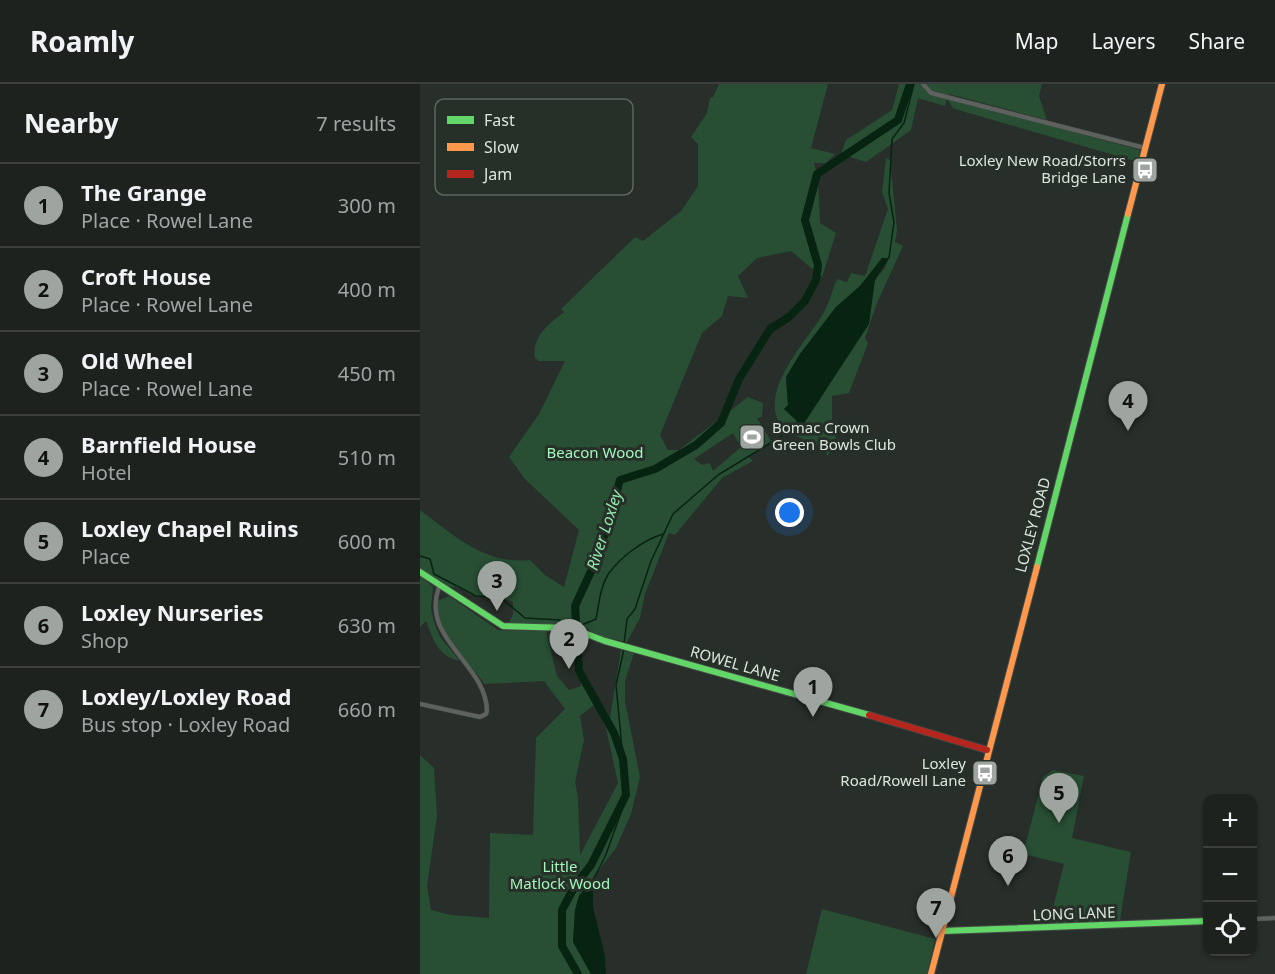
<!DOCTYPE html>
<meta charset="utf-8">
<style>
body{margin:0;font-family:"Noto Sans",sans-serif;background:#262a28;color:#f1f3f6}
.controls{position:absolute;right:18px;bottom:18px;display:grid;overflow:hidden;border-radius:12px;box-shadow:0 2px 4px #0004}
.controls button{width:54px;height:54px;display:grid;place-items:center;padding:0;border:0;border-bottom:2px solid #3c3f3d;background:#1e221f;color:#f1f3f6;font:30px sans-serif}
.you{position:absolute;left:370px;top:429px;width:21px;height:21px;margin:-15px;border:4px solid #fff;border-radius:50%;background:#1a73e8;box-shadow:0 0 0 9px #1a73e833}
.badge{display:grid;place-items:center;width:39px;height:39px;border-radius:50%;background:#9ea49f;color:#111;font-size:20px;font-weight:700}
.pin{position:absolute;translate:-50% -50px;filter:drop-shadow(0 2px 3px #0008)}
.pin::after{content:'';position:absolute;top:32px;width:21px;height:18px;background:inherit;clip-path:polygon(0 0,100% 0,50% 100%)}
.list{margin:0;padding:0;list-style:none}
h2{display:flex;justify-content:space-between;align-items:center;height:78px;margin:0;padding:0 24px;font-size:26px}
h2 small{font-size:20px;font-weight:400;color:#a1a4a4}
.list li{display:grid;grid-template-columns:39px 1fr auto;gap:18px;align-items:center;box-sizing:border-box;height:84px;padding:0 24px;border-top:2px solid #3c3f3d}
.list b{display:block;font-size:22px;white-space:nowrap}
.list p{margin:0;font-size:20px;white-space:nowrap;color:#a1a4a4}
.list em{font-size:20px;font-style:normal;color:#a1a4a4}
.icon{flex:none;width:33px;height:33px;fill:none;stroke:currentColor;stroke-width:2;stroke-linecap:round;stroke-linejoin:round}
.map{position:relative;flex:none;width:855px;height:890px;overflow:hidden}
header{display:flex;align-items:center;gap:36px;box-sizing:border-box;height:84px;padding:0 30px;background:#1e221f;border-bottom:2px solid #3c3f3d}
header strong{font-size:28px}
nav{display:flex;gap:33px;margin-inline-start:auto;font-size:21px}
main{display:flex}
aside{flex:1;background:#1e221f}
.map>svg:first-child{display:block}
.green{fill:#284e34;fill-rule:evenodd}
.water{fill:#072412}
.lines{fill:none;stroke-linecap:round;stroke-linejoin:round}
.stream{stroke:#072412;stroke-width:1.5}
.river{stroke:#072412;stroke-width:8}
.street-casing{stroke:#464b47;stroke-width:5}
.fast-casing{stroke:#464b47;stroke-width:8}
.slow-casing{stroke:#464b47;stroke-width:8}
.jam-casing{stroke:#464b47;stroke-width:8}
.street{stroke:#5d625e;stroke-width:4}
.fast{stroke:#63d668;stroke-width:6}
.slow{stroke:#ff974d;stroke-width:6}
.jam{stroke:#b3261e;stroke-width:6}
.labels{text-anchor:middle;stroke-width:6;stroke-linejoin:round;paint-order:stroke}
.poi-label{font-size:15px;fill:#dde4de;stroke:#263028;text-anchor:end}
.park-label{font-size:15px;fill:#a3f7bc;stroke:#263028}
.street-label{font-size:15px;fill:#dde4de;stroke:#263028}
.water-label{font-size:16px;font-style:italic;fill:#93e7ad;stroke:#263028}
.key{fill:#263028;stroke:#5d665f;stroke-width:1.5}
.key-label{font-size:16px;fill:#dde4de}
</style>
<header>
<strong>Roamly</strong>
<nav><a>Map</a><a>Layers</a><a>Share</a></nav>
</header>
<main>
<aside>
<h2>Nearby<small>7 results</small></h2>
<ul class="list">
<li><span class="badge">1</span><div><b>The Grange</b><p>Place · Rowel Lane</p></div><em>300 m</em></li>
<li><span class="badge">2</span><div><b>Croft House</b><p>Place · Rowel Lane</p></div><em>400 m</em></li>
<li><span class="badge">3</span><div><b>Old Wheel</b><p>Place · Rowel Lane</p></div><em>450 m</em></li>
<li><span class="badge">4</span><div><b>Barnfield House</b><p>Hotel</p></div><em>510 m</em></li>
<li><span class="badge">5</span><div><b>Loxley Chapel Ruins</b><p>Place</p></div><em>600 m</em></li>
<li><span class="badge">6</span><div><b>Loxley Nurseries</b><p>Shop</p></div><em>630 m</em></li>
<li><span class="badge">7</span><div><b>Loxley/Loxley Road</b><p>Bus stop · Loxley Road</p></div><em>660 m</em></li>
</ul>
</aside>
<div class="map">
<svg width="855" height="890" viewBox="0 0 855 890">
<rect width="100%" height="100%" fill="#282e29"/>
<path class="green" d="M299 0H408L391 64 415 70 406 79H394L398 94 400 139 416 149 402 193 371 167 337 174 318 192 328 214 308 212 302 232 282 249 240 351 248 366H259L328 313 343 319 342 333 337 334 351 357 329 373 333 377 302 394 255 451 249 449 225 510 220 534 207 558 183 553 159 541 89 539 93 530V518C80 512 72 515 59 513 46 511 40 501 26 503L0 484V426C35 452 65 481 110 476L125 491 144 503 159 446 105 395 89 373 119 330 145 277H119L115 274C111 253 130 239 144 228L141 225 215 153 223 157 261 127 278 102V60L271 53 287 29 290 14 293 13ZM313 349 321 363 293 387 290 379 282 381 274 375Z
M479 0H622L619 12 627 36 529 10 527 14 720 66 718 78 545 28 533 24 527 15 525 22 498 14 491 46 446 78 421 70 426 56 472 26Z
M466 74 470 76 477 146 475 158 483 162 457 219 445 254 448 259 429 309 412 312V347L417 350 408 372C397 355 369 355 359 338 340 305 388 255 403 230 409 220 412 206 417 195L427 198 431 189 445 192 468 125 462 108ZM462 174H469L465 184 455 196 376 336 364 325 368 322 366 293 380 270 416 223 440 202Z
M0 492 13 503 11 525 14 538 20 553 40 577C18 573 13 555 6 537L0 543Z
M29 512 78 546 126 547 137 592 149 606 161 602 153 550 161 552 162 587 190 633 201 566 214 569 205 597V617L220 693 211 730 196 764 159 812 155 826 153 858 171 890H0V671L14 684 17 732 7 802 11 826 31 831 69 834 70 749 113 751 116 654 145 625 124 597 64 600C48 573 13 552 18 517ZM174 621 186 644 198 699 160 771 158 713 155 698 164 656 160 632Z
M633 686 664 692 652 754 711 768 700 836 629 840 644 780 603 770 623 693Z
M402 825 515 855 507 890H386Z"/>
<path class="water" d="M462 174H469L455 196 449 240 383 341 378 343 376 336 364 325 368 321 366 293 380 270 416 223 440 202Z
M173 796V823L185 872 186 890H171L153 858 155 826 159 812Z"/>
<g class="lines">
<path class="stream" d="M469 174 474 138 469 109 472 55 484 39 494 0
M371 346 378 343
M0 472 10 475 14 490 56 512 81 514 105 534 140 536
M157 543 176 535C179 520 180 503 189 489 201 473 223 456 243 450
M204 560 207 535 215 525 231 477 253 430 298 391 362 352
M203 675 196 601 204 565
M173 796 185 773 203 723 201 718"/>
<path class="river" d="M158 890 142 862V826L156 800 171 781 206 711 203 675 194 649 159 587 155 522 179 470 200 396 235 385 276 361 301 339 319 295 350 245 369 233 385 217 396 196 398 181 385 136 397 90 478 36 490 0"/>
<defs>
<path id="street" d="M503 0 511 9 725 64
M0 620 60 633 66 630 67 627C66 579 0 555 19 503
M832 835 855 834"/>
<path id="fast" d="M617 483 708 130
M0 488 83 542 151 544 185 557 449 631
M522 847 788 837"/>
<path id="slow" d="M708 130 742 0
M511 890 617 483"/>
<path id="jam" d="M449 631 567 666"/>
</defs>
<use href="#street" class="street-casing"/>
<use href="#fast" class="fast-casing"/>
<use href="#slow" class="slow-casing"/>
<use href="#jam" class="jam-casing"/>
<use href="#street" class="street"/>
<use href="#fast" class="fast"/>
<use href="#slow" class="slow"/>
<use href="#jam" class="jam"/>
</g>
<defs>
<symbol id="bus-square" viewBox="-11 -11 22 22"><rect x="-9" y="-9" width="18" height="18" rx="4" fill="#9ea49f" stroke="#263028"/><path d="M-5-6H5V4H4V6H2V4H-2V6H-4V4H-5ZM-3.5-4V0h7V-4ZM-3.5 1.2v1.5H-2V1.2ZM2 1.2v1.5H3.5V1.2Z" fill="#fff"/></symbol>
<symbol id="stadium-square" viewBox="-11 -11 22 22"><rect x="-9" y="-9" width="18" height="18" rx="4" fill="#9ea49f" stroke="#263028"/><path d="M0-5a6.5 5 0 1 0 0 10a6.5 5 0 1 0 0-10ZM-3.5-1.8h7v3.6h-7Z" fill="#fff"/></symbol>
</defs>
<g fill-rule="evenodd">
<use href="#bus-square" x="710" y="71" width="30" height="30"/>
<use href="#stadium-square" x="317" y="338" width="30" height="30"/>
<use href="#bus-square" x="550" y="674" width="30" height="30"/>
</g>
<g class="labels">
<g class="poi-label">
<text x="706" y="82">Loxley New Road/Storrs<tspan x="706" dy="17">Bridge Lane</tspan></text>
<text x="352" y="349" text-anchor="start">Bomac Crown<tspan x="352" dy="17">Green Bowls Club</tspan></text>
<text x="546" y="685">Loxley<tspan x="546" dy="17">Road/Rowell Lane</tspan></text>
</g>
<g class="park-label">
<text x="175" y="374">Beacon Wood</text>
<text x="140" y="788">Little<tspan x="140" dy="17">Matlock Wood</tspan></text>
</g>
<g class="street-label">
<text transform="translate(613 441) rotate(-75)" y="5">LOXLEY ROAD</text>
<text transform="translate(315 580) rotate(16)" y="5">ROWEL LANE</text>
<text transform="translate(654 830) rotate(-2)" y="5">LONG LANE</text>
</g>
<g class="water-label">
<text transform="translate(184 446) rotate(-72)" y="6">River Loxley</text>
</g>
</g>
<rect x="15" y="15" width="198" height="96" rx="9" class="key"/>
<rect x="27" y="32" width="27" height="8" fill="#63d668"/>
<rect x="27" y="59" width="27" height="8" fill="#ff974d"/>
<rect x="27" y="86" width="27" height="8" fill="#b3261e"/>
<g class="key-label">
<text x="64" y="42">Fast</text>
<text x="64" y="69">Slow</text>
<text x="64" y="96">Jam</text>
</g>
</svg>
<div class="controls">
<button>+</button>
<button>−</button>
<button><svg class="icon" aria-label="locate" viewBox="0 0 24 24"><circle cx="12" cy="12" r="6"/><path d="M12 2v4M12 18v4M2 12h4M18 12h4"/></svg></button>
</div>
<div class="you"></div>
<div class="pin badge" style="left:393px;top:633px">1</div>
<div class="pin badge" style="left:149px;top:585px">2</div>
<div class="pin badge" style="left:77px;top:527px">3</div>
<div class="pin badge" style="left:708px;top:347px">4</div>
<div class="pin badge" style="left:639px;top:739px">5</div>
<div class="pin badge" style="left:588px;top:802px">6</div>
<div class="pin badge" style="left:516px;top:854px">7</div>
</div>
</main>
